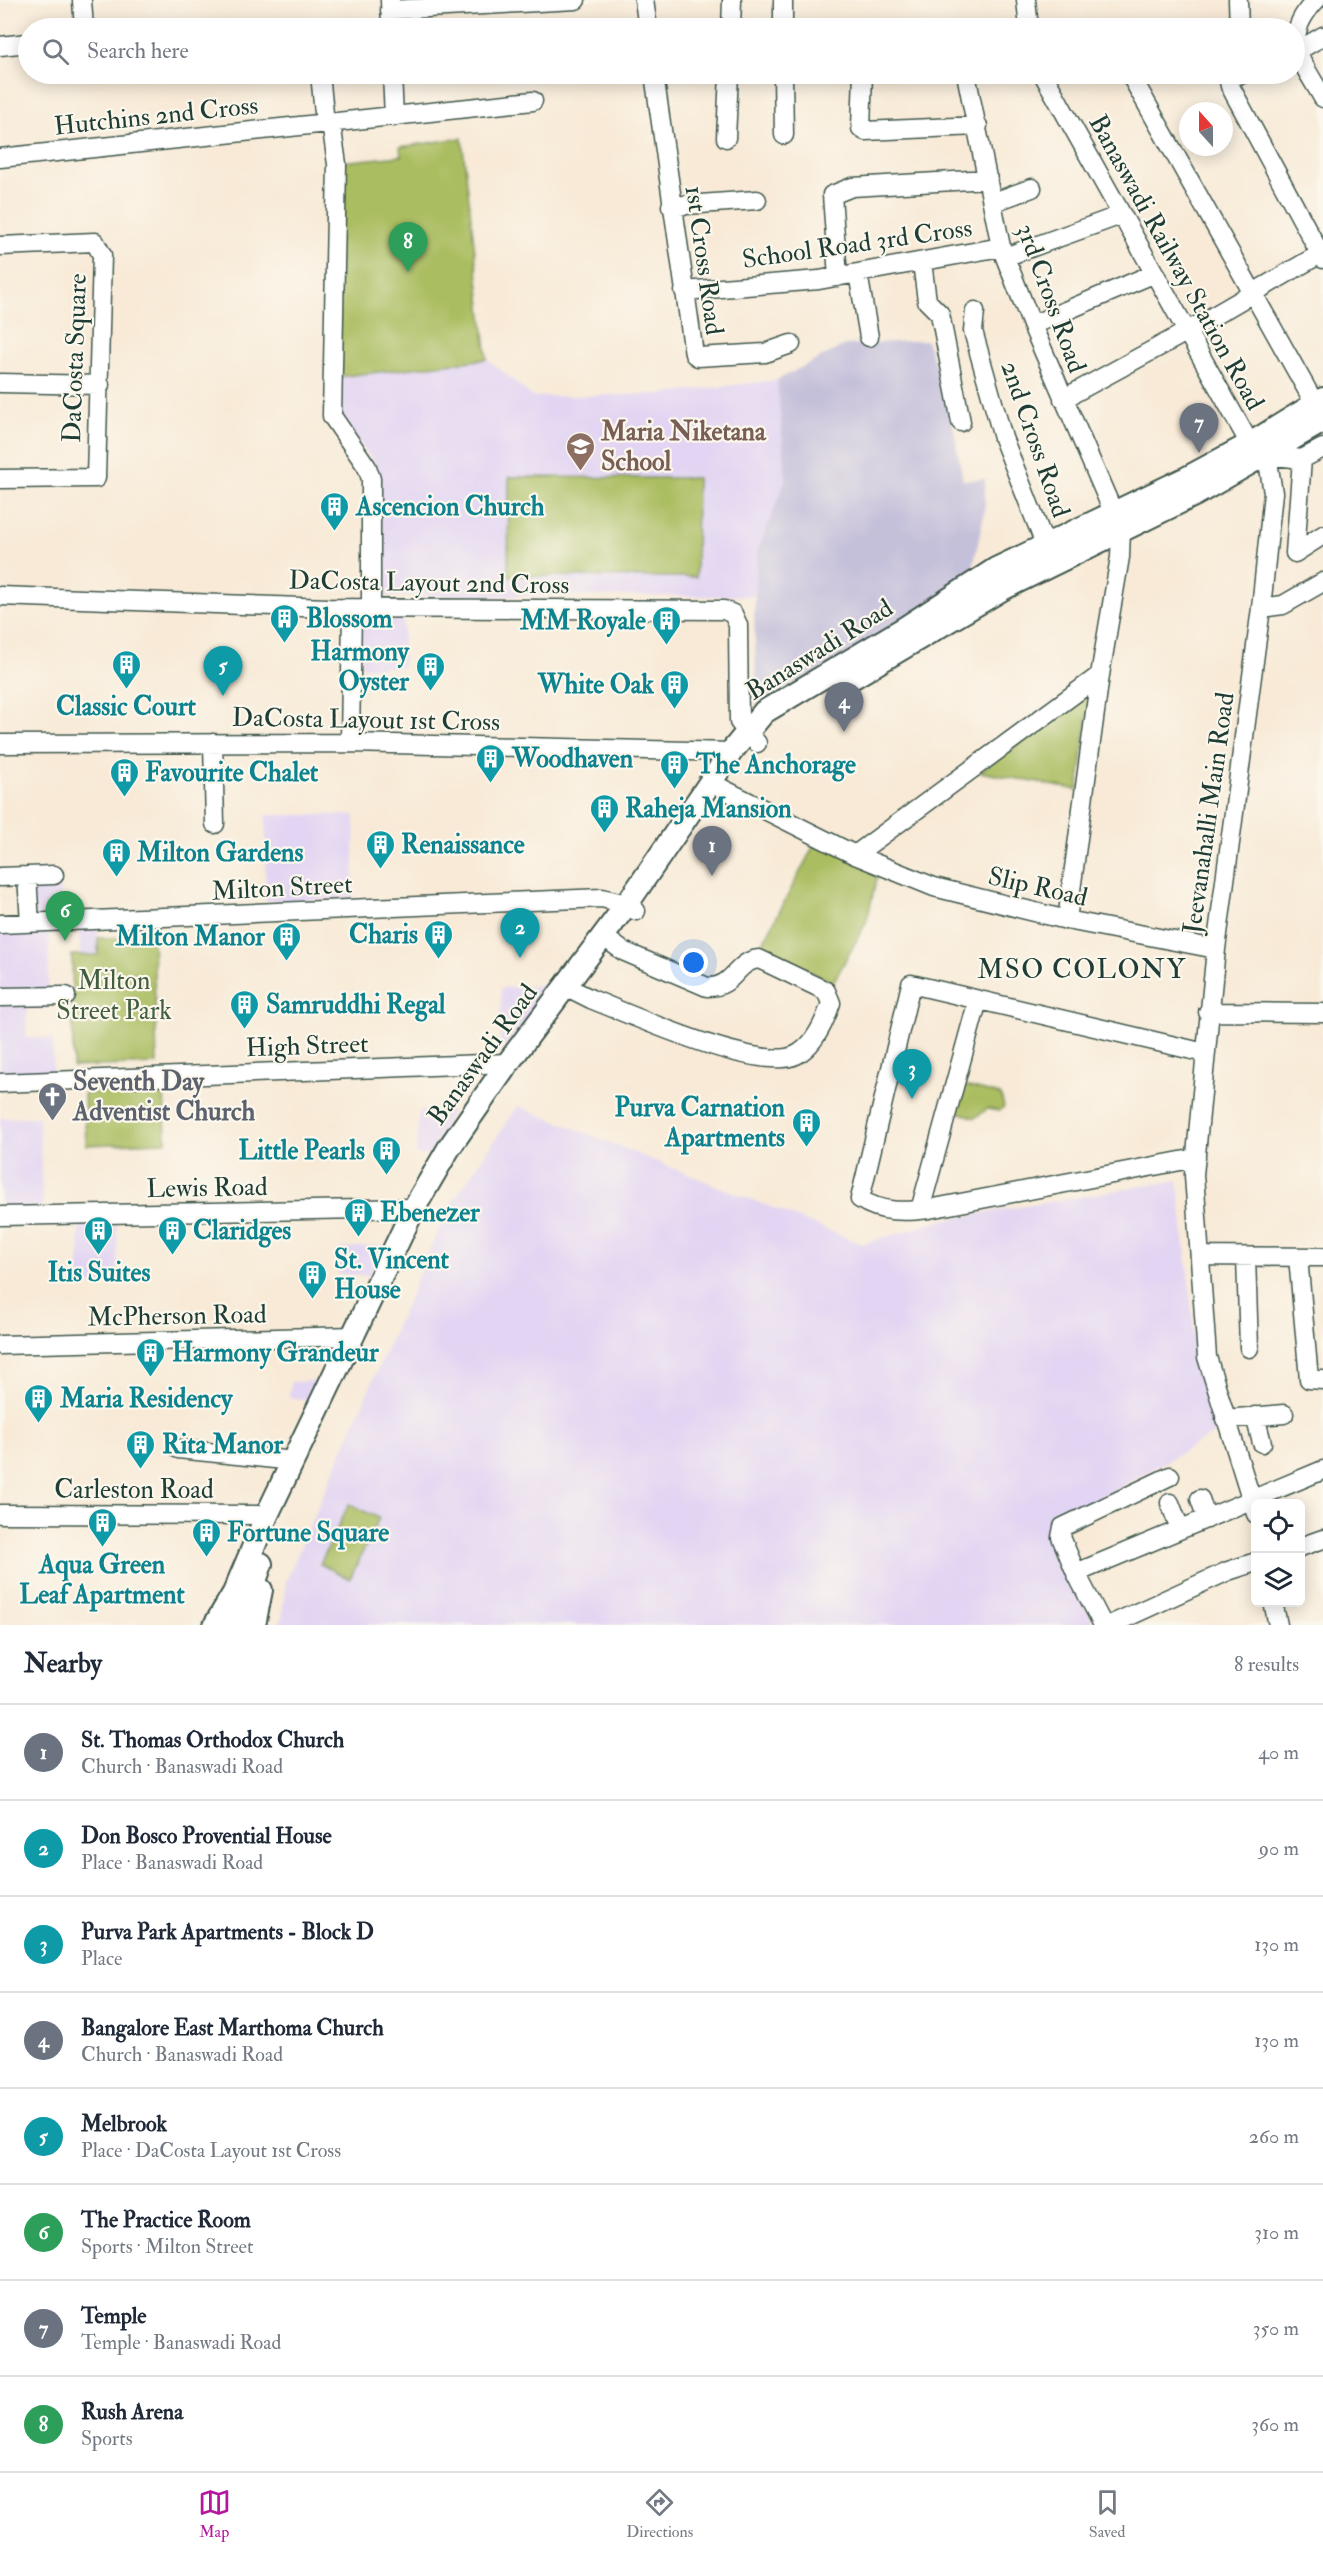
<!DOCTYPE html>
<meta charset="utf-8">
<style>
body{margin:0;font-family:"IM FELL Double Pica",serif;background:#f2f2f3;color:#1f2937}
.controls{position:absolute;right:18px;bottom:18px;display:grid;overflow:hidden;border-radius:9px;box-shadow:0 3px 15px #0003}
.controls button{width:54px;height:54px;display:grid;place-items:center;padding:0;border:0;border-bottom:2px solid #e0e1e3;background:#fff;color:#1f2937;font:30px sans-serif}
.compass{position:absolute;left:1179px;top:102px;width:54px;height:54px;border-radius:50%;background:#fff;box-shadow:0 3px 15px #0003;rotate:339deg}
.you{position:absolute;left:694px;top:963px;width:21px;height:21px;margin:-15px;border:4px solid #fff;border-radius:50%;background:#1a73e8;box-shadow:0 0 0 9px #1a73e833}
.badge{display:grid;place-items:center;width:39px;height:39px;border-radius:50%;background:#b5179e;color:#fff;font-size:20px;font-weight:700}
.pin{position:absolute;translate:-50% -50px;filter:drop-shadow(0 2px 3px #0008)}
.pin::after{content:'';position:absolute;top:32px;width:21px;height:18px;background:inherit;clip-path:polygon(0 0,100% 0,50% 100%)}
.list{margin:0;padding:0;list-style:none}
h2{display:flex;justify-content:space-between;align-items:center;height:78px;margin:0;padding:0 24px;font-size:26px}
h2 small{font-size:20px;font-weight:400;color:#747a83}
.list li{display:grid;grid-template-columns:39px 1fr auto;gap:18px;align-items:center;box-sizing:border-box;height:96px;padding:0 24px;border-top:2px solid #e0e1e3}
.list b{display:block;font-size:22px;white-space:nowrap}
.list p{margin:0;font-size:20px;white-space:nowrap;color:#747a83}
.list em{font-size:20px;font-style:normal;color:#747a83}
.icon{flex:none;width:33px;height:33px;fill:none;stroke:currentColor;stroke-width:2;stroke-linecap:round;stroke-linejoin:round}
.map{position:relative;flex:none;width:1323px;height:1625px;overflow:hidden}
.search{position:absolute;background:#fff;box-shadow:0 3px 15px #0003;left:18px;right:18px;top:18px;height:66px;display:flex;align-items:center;gap:15px;box-sizing:border-box;padding:0 21px;border-radius:33px;color:#747a83;font-size:22px}
.sheet{height:846px;background:#fff}
nav{display:flex;justify-content:space-around;align-items:center;box-sizing:border-box;height:84px;border-top:2px solid #e0e1e3;background:#fff;font-size:16px;color:#747a83}
nav a{display:grid;justify-items:center;gap:3px}
nav .on{color:#b5179e}
.map>svg:first-child{display:block}
.built{fill:#e2d4f3}
.industrial{fill:#c5c0da}
.green{fill:#aabd60;stroke:#647d4a;stroke-width:1.5}
.lines{fill:none;stroke-linecap:round;stroke-linejoin:round}
.minor-casing{stroke:#40574c;stroke-width:21}
.major-casing{stroke:#40574c;stroke-width:26}
.minor{stroke:#fff;stroke-width:18}
.major{stroke:#fff;stroke-width:22}
.labels{text-anchor:middle;stroke-width:4.5;stroke-linejoin:round;paint-order:stroke}
.street-label{font-size:26px;fill:#1f3d34;stroke:#fbf7ec}
.education-label{font-size:26px;font-weight:bold;fill:#785e54;stroke:#fbf7ec;text-anchor:start}
.culture-label{font-size:26px;font-weight:bold;fill:#0d838f;stroke:#fbf7ec;text-anchor:start}
.park-label{font-size:26px;fill:#425d3f;stroke:#fbf7ec}
.worship-label{font-size:26px;font-weight:bold;fill:#5b616d;stroke:#fbf7ec;text-anchor:start}
.neighbourhood-label{font-size:27px;letter-spacing:1.5px;fill:#1f3d34;stroke:#fbf7ec}
</style>
<div class="map">
<svg width="1323" height="1625" viewBox="0 0 1323 1625">
<rect width="100%" height="100%" fill="#fbf7ec"/>
<filter id="ink" filterUnits="userSpaceOnUse"><feTurbulence type="fractalNoise" baseFrequency=".0167" numOctaves="2"/><feDisplacementMap in="SourceGraphic" scale="12" xChannelSelector="R" yChannelSelector="G"/><feConvolveMatrix kernelMatrix="1 2 1 2 8 2 1 2 1" color-interpolation-filters="sRGB"/></filter>
<filter id="wash" filterUnits="userSpaceOnUse"><feTurbulence type="fractalNoise" baseFrequency=".008" numOctaves="4" result="noise"/><feDisplacementMap in="SourceGraphic" scale="24" xChannelSelector="R" yChannelSelector="G"/><feGaussianBlur stdDeviation="1.35" result="paint"/><feColorMatrix in="noise" values="0 0 0 0 0 0 0 0 0 0 0 0 0 0 0 0 0 1.4 0 .05"/><feComposite in="paint" operator="in"/></filter>
<g filter="url(#wash)">
<rect width="100%" height="100%" fill="#f8ead7"/>
<path class="built" d="M487 359 533 397 662 394 777 380 786 479 758 550 755 596H379L374 463 338 414V377Z
M361 611 403 612V667H362Z
M266 815H355L353 898 265 901Z
M60 878 61 915 34 918 33 879Z
M98 927V955H80L79 928Z
M49 929 48 1008 27 1009 26 1038H53V1076L0 1078V930Z
M555 985 500 1052 501 988Z
M518 1106 862 1244 943 1220 1178 1180 1197 1357 1217 1432 1048 1529 1095 1625H277L282 1618 286 1581 446 1212Z
M453 1110 429 1156 416 1154 419 1111Z
M39 1117 43 1207 0 1209V1118Z
M117 1221 118 1283 79 1285V1222Z
M380 1245 370 1276 338 1274V1249Z
M320 1381 312 1401 289 1397 291 1382Z"/>
<path class="industrial" d="M926 340 948 398 963 480 985 479V509L970 582 757 708 754 612 758 550 786 479 777 380 845 345Z"/>
<path class="green" d="M462 138 487 359 338 377 340 162 401 156 400 147Z
M509 477 697 478 696 577 508 576Z
M1091 690 1078 790 980 772Z
M815 843 879 870 866 923 833 983 761 947Z
M153 937 157 1064 73 1067 72 955H98V938Z
M961 1085 1001 1095 1004 1107 999 1111 987 1109 975 1118 955 1111Z
M164 1090 166 1142 86 1145 84 1093Z
M349 1504 379 1518 350 1579 320 1564Z"/>
</g>
<g filter="url(#ink)">
<g class="lines">
<defs>
<path id="minor" d="M390 0 391 28
M644 0 648 28
M783 0V28
M1026 0 1029 28
M1238 0 1239 28
M1316 0C1279 39 1301 59 1323 98
M82 1 84 28
M390 10 576 0
M731 28 732 0
M0 46 28 43
M1294 53 1323 36
M320 74 325 123
M392 74 394 117
M654 74 694 354 698 357 765 353 791 344
M783 74 784 135
M863 74 861 128 865 131 978 126
M966 74 1001 247 1032 325 1121 530 1120 557 1100 675 1067 920
M1043 74 1250 444
M1130 74 1315 404
M1223 74 1233 76 1243 74
M1228 76 1230 86 1323 259
M331 123 337 164 332 416 367 467 371 479V608
M726 138 729 74
M0 158 533 101
M994 202 1032 188
M671 206 757 200
M0 246 95 242 102 255 96 478 0 479
M1005 257 1121 215
M922 262 927 301 940 314 961 422
M858 273 869 337
M838 277 832 195 852 187 988 179
M684 291 819 280 1001 247
M975 311 973 331 1003 438 1050 557
M1032 325 1153 274
M0 383 100 385
M1063 399 1186 332 1320 254
M1302 459 1295 553 1323 535
M0 596 328 608 724 610 733 614 738 625 739 722 757 743
M1261 608 1283 605 1323 582
M213 743 215 824
M350 743 352 608
M0 744 350 743 731 752
M711 783 855 855 1100 675
M855 855 934 887 1067 920 1216 949
M27 876 30 923
M0 877 54 875
M0 924 602 898 627 904 636 911
M575 991 591 999C632 1015 759 1073 796 1055 814 1046 825 1021 831 1003L826 991 759 959C735 961 735 988 707 987L623 951 612 943
M0 997 66 996
M1208 1012 1323 1013
M0 1083 508 1063
M1196 1158 929 1209C905 1212 881 1213 860 1199L911 984 1205 1053
M920 1210 978 1000
M0 1216 414 1208
M1200 1256 1323 1257
M1246 1257 1249 1348
M1298 1257 1309 1379 1323 1380
M0 1345 355 1336
M1255 1416 1262 1443
M1225 1419 1284 1414
M178 1449 294 1461
M1200 1499 1207 1519
M1170 1503 1180 1529
M0 1514 267 1515
M1256 1514 1207 1357 1194 1175 1216 949 1261 608 1273 493 1267 455 1302 459 1323 448
M1300 1547 1323 1539
M1076 1573 1061 1537 1063 1527 1170 1476
M1273 1602 1278 1625
M1103 1625 1076 1573 1323 1470
M1110 1625 1228 1571 1256 1562"/>
<path id="major" d="M845 682 1004 588 1196 494 1323 421
M215 1625 234 1593 267 1515 414 1208 449 1148 508 1063 627 904 731 752 764 712 905 628 996 569 1187 478 1250 444 1323 399
M234 1625 248 1601 261 1564
M254 1625 261 1590"/>
</defs>
<use href="#minor" class="minor-casing"/>
<use href="#major" class="major-casing"/>
<use href="#minor" class="minor"/>
<use href="#major" class="major"/>
</g>
</g>
<defs>
<symbol id="school-pin" viewBox="-11 -11 22 30"><path d="M0 17L-7.5 6A9.5 9.5 0 1 1 7.5 6Z" fill="#8d6e63" stroke="#fbf7ec"/><path d="M0-5L7-2L0 1L-7-2ZM-4 1L0 2.5L4 1V4Q0 6-4 4Z" fill="#fff"/></symbol>
<symbol id="building-pin" viewBox="-11 -11 22 30"><path d="M0 17L-7.5 6A9.5 9.5 0 1 1 7.5 6Z" fill="#0f9aa8" stroke="#fbf7ec"/><path d="M-4-6H4V6H1V3H-1V6H-4ZM-2.5-4.3h1.7v1.8h-1.7ZM.8-4.3h1.7v1.8H.8ZM-2.5-1h1.7V.8h-1.7ZM.8-1h1.7V.8H.8Z" fill="#fff"/></symbol>
<symbol id="church-pin" viewBox="-11 -11 22 30"><path d="M0 17L-7.5 6A9.5 9.5 0 1 1 7.5 6Z" fill="#6b7280" stroke="#fbf7ec"/><path d="M-1.2-6h2.4v3.5h3.3v2.4h-3.3V6h-2.4V-.1h-3.3v-2.4h3.3Z" fill="#fff"/></symbol>
</defs>
<g fill-rule="evenodd">
<use href="#school-pin" x="564" y="430" width="33" height="45"/>
<use href="#building-pin" x="318" y="490" width="33" height="45"/>
<use href="#building-pin" x="268" y="602" width="33" height="45"/>
<use href="#building-pin" x="650" y="604" width="33" height="45"/>
<use href="#building-pin" x="110" y="648" width="33" height="45"/>
<use href="#building-pin" x="414" y="650" width="33" height="45"/>
<use href="#building-pin" x="658" y="668" width="33" height="45"/>
<use href="#building-pin" x="474" y="742" width="33" height="45"/>
<use href="#building-pin" x="658" y="748" width="33" height="45"/>
<use href="#building-pin" x="108" y="756" width="33" height="45"/>
<use href="#building-pin" x="588" y="792" width="33" height="45"/>
<use href="#building-pin" x="364" y="828" width="33" height="45"/>
<use href="#building-pin" x="100" y="836" width="33" height="45"/>
<use href="#building-pin" x="422" y="918" width="33" height="45"/>
<use href="#building-pin" x="270" y="920" width="33" height="45"/>
<use href="#building-pin" x="228" y="988" width="33" height="45"/>
<use href="#church-pin" x="36" y="1080" width="33" height="45"/>
<use href="#building-pin" x="790" y="1106" width="33" height="45"/>
<use href="#building-pin" x="370" y="1134" width="33" height="45"/>
<use href="#building-pin" x="342" y="1196" width="33" height="45"/>
<use href="#building-pin" x="82" y="1214" width="33" height="45"/>
<use href="#building-pin" x="156" y="1214" width="33" height="45"/>
<use href="#building-pin" x="296" y="1258" width="33" height="45"/>
<use href="#building-pin" x="134" y="1336" width="33" height="45"/>
<use href="#building-pin" x="22" y="1382" width="33" height="45"/>
<use href="#building-pin" x="124" y="1428" width="33" height="45"/>
<use href="#building-pin" x="86" y="1506" width="33" height="45"/>
<use href="#building-pin" x="190" y="1516" width="33" height="45"/>
</g>
<g class="labels">
<g class="street-label">
<text transform="translate(156 115) rotate(-6)" y="9">Hutchins 2nd Cross</text>
<text transform="translate(857 243) rotate(-8)" y="9">School Road 3rd Cross</text>
<text transform="translate(705 260) rotate(82)" y="9">1st Cross Road</text>
<text transform="translate(1177 262) rotate(61)" y="9">Banaswadi Railway Station Road</text>
<text transform="translate(1052 298) rotate(70)" y="9">3rd Cross Road</text>
<text transform="translate(74 358) rotate(-88)" y="9">DaCosta Square</text>
<text transform="translate(1036 439) rotate(71)" y="9">2nd Cross Road</text>
<text transform="translate(429 582) rotate(1)" y="9">DaCosta Layout 2nd Cross</text>
<text transform="translate(819 649) rotate(-32)" y="9">Banaswadi Road</text>
<text transform="translate(366 719) rotate(1)" y="9">DaCosta Layout 1st Cross</text>
<text transform="translate(1208 813) rotate(-82)" y="9">Jeevanahalli Main Road</text>
<text transform="translate(1038 886) rotate(13)" y="9">Slip Road</text>
<text transform="translate(282 887) rotate(-3)" y="9">Milton Street</text>
<text transform="translate(307 1045) rotate(-2)" y="9">High Street</text>
<text transform="translate(482 1054) rotate(-54)" y="9">Banaswadi Road</text>
<text transform="translate(207 1187) rotate(-1)" y="9">Lewis Road</text>
<text transform="translate(177 1315) rotate(-1)" y="9">McPherson Road</text>
<text x="134" y="1498">Carleston Road</text>
</g>
<g class="education-label">
<text x="601" y="440">Maria Niketana<tspan x="601" dy="30">School</tspan></text>
</g>
<g class="culture-label">
<text x="356" y="515">Ascencion Church</text>
<text x="306" y="627">Blossom</text>
<text x="646" y="629" text-anchor="end">MM Royale</text>
<text x="409" y="660" text-anchor="end">Harmony<tspan x="409" dy="30">Oyster</tspan></text>
<text x="654" y="693" text-anchor="end">White Oak</text>
<text x="126" y="715" text-anchor="middle">Classic Court</text>
<text x="512" y="767">Woodhaven</text>
<text x="696" y="773">The Anchorage</text>
<text x="145" y="781">Favourite Chalet</text>
<text x="625" y="817">Raheja Mansion</text>
<text x="401" y="853">Renaissance</text>
<text x="137" y="861">Milton Gardens</text>
<text x="418" y="943" text-anchor="end">Charis</text>
<text x="265" y="945" text-anchor="end">Milton Manor</text>
<text x="266" y="1013">Samruddhi Regal</text>
<text x="785" y="1116" text-anchor="end">Purva Carnation<tspan x="785" dy="30">Apartments</tspan></text>
<text x="365" y="1159" text-anchor="end">Little Pearls</text>
<text x="380" y="1221">Ebenezer</text>
<text x="193" y="1239">Claridges</text>
<text x="334" y="1268">St. Vincent<tspan x="334" dy="30">House</tspan></text>
<text x="99" y="1281" text-anchor="middle">Itis Suites</text>
<text x="172" y="1361">Harmony Grandeur</text>
<text x="60" y="1407">Maria Residency</text>
<text x="162" y="1453">Rita Manor</text>
<text x="227" y="1541">Fortune Square</text>
<text x="102" y="1573" text-anchor="middle">Aqua Green<tspan x="102" dy="30">Leaf Apartment</tspan></text>
</g>
<g class="park-label">
<text x="114" y="989">Milton<tspan x="114" dy="30">Street Park</tspan></text>
</g>
<g class="worship-label">
<text x="73" y="1090">Seventh Day<tspan x="73" dy="30">Adventist Church</tspan></text>
</g>
<g class="neighbourhood-label">
<text x="1082" y="978">MSO COLONY</text>
</g>
</g>
</svg>
<div class="controls">
<button><svg class="icon" aria-label="locate" viewBox="0 0 24 24"><circle cx="12" cy="12" r="6"/><path d="M12 2v4M12 18v4M2 12h4M18 12h4"/></svg></button>
<button><svg class="icon" aria-label="layers" viewBox="0 0 24 24"><path d="M12 4l9 5-9 5-9-5zM3 14l9 5 9-5"/></svg></button>
</div>
<svg class="compass" viewBox="-18 -18 36 36"><path d="M0-13l5 13h-10z" fill="#e53935"/><path d="M0 13l5-13h-10z" fill="#747a83"/></svg>
<div class="you"></div>
<div class="pin badge" style="left:712px;top:876px;background:#6b7280">1</div>
<div class="pin badge" style="left:520px;top:958px;background:#0f9aa8">2</div>
<div class="pin badge" style="left:912px;top:1099px;background:#0f9aa8">3</div>
<div class="pin badge" style="left:844px;top:732px;background:#6b7280">4</div>
<div class="pin badge" style="left:223px;top:696px;background:#0f9aa8">5</div>
<div class="pin badge" style="left:65px;top:941px;background:#2e9e5b">6</div>
<div class="pin badge" style="left:1199px;top:453px;background:#6b7280">7</div>
<div class="pin badge" style="left:408px;top:272px;background:#2e9e5b">8</div>
<div class="search"><svg class="icon" aria-label="search" viewBox="0 0 24 24"><circle cx="10" cy="10" r="6"/><path d="M15 15l6 6"/></svg>Search here</div>
</div>
<section class="sheet">
<h2>Nearby<small>8 results</small></h2>
<ul class="list">
<li><span class="badge" style="background:#6b7280">1</span><div><b>St. Thomas Orthodox Church</b><p>Church · Banaswadi Road</p></div><em>40 m</em></li>
<li><span class="badge" style="background:#0f9aa8">2</span><div><b>Don Bosco Provential House</b><p>Place · Banaswadi Road</p></div><em>90 m</em></li>
<li><span class="badge" style="background:#0f9aa8">3</span><div><b>Purva Park Apartments - Block D</b><p>Place</p></div><em>130 m</em></li>
<li><span class="badge" style="background:#6b7280">4</span><div><b>Bangalore East Marthoma Church</b><p>Church · Banaswadi Road</p></div><em>130 m</em></li>
<li><span class="badge" style="background:#0f9aa8">5</span><div><b>Melbrook</b><p>Place · DaCosta Layout 1st Cross</p></div><em>260 m</em></li>
<li><span class="badge" style="background:#2e9e5b">6</span><div><b>The Practice Room</b><p>Sports · Milton Street</p></div><em>310 m</em></li>
<li><span class="badge" style="background:#6b7280">7</span><div><b>Temple</b><p>Temple · Banaswadi Road</p></div><em>350 m</em></li>
<li><span class="badge" style="background:#2e9e5b">8</span><div><b>Rush Arena</b><p>Sports</p></div><em>360 m</em></li>
</ul>
</section>
<nav>
<a class="on"><svg class="icon" aria-label="map" viewBox="0 0 24 24"><path d="M3 6l6-2 6 2 6-2v14l-6 2-6-2-6 2zM9 4v14M15 6v14"/></svg>Map</a>
<a><svg class="icon" aria-label="directions" viewBox="0 0 24 24"><path d="M12 3l9 9-9 9-9-9zM9 14v-3h6M13 9l2 2-2 2"/></svg>Directions</a>
<a><svg class="icon" aria-label="saved" viewBox="0 0 24 24"><path d="M7 4h10v16l-5-4-5 4z"/></svg>Saved</a>
</nav>
